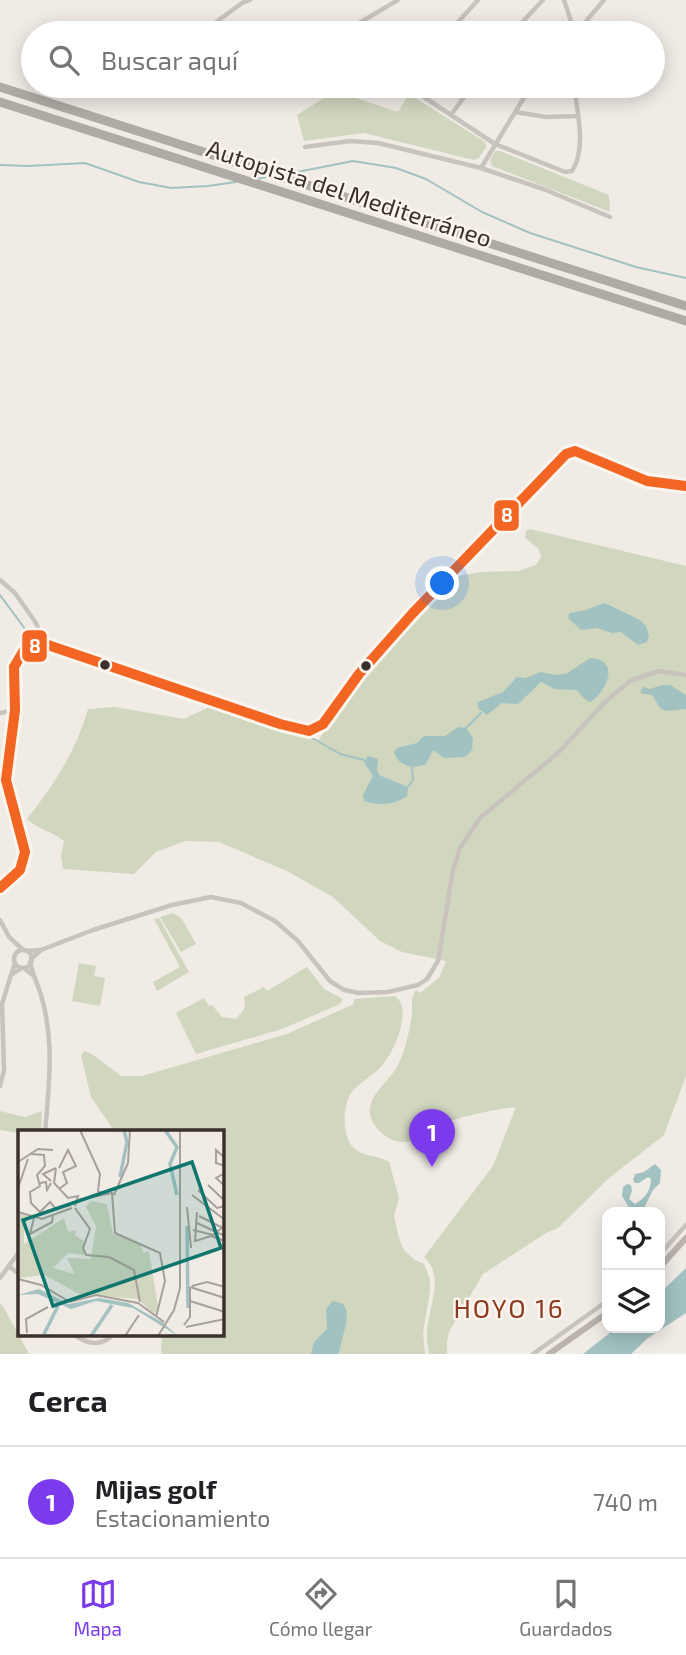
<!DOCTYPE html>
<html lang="es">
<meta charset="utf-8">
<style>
body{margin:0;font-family:"Exo 2",sans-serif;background:#f2f2f2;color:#202124}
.controls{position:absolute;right:21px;bottom:21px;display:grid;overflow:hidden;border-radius:14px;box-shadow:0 4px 18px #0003}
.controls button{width:63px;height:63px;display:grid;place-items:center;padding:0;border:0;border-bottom:2px solid #e0e0e0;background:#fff;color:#202124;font:35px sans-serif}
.you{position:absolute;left:443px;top:584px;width:24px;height:24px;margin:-18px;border:5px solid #fff;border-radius:50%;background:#1a73e8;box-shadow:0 0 0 10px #1a73e833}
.badge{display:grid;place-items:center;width:46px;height:46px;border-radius:50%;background:#7c3aed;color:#fff;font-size:23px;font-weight:700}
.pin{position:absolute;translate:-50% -58px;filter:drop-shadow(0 2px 4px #0008)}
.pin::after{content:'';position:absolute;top:37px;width:24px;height:21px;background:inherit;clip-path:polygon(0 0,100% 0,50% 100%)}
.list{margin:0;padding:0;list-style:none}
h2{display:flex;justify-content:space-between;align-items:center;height:91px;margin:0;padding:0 28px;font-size:30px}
h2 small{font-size:23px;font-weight:400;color:#757577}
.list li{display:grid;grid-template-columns:46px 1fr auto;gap:21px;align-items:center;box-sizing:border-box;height:112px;padding:0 28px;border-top:2px solid #e0e0e0}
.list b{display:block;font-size:26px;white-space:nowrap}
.list p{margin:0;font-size:23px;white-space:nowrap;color:#757577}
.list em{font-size:23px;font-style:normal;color:#757577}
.icon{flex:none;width:38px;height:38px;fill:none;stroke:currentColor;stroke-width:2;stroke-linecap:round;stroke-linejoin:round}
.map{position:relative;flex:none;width:686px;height:1354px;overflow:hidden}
.search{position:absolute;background:#fff;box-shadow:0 4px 18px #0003;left:21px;right:21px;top:21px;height:77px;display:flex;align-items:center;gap:18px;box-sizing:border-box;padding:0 24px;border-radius:38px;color:#757577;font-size:26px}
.sheet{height:203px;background:#fff}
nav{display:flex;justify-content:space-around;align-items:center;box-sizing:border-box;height:98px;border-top:2px solid #e0e0e0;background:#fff;font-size:19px;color:#757577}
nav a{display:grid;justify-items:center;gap:4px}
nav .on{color:#7c3aed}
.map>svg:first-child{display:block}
.green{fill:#d1d6bf}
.water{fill:#a1c2c1}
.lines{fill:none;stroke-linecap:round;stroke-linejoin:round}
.stream{stroke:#a1c2c1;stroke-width:2}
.street{stroke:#c9c3be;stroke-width:4.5}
.secondary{stroke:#bab3ae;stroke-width:6}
.highway{stroke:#afaaa4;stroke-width:9}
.bus-1-casing{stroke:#fbf5ee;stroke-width:16}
.bus-1{stroke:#f26522;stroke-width:10}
.bus-dot{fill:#3b302b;stroke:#fbf5ee;stroke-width:2.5}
.labels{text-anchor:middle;stroke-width:5;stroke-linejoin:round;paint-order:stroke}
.street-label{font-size:24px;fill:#3b302b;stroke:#fbf5ee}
.neighbourhood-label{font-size:26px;letter-spacing:2px;fill:#8c3b22;stroke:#fbf5ee}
.inset-river{fill:none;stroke:#a1c2c1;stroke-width:3.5}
.inset-road{fill:none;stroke:#a8a09b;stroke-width:2}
.view{fill:#0f766e;fill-opacity:0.15;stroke:#0f766e;stroke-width:3.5}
.inset-edge{fill:none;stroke:#3b302b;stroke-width:3.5}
.line-badge{stroke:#fbf5ee;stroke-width:2.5}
.badge-label{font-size:19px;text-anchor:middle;font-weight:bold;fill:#fff}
</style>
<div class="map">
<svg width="686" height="1354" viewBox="0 0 686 1354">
<rect width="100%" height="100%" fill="#f0ebe5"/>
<path class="green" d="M335 91 398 112 409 94 485 142 486 147 479 158 474 160 364 133 304 141 297 115Z
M495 151H500L609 195 610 212 492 166 490 160Z
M530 529 686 566V1076L664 1135 609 1178 558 1228 546 1233 483 1274 450 1330 447 1340V1354H429C428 1347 426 1339 427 1332 428 1307 446 1277 424 1257L493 1166 516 1107C494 1109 468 1115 447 1122 433 1127 419 1142 403 1142 387 1142 367 1124 370 1107 373 1092 390 1079 397 1067 404 1054 409 1034 411 1020 414 1009 409 999 416 990L420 993 439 978 446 961 402 952 380 941 333 897 287 871 219 842 185 841 156 852 134 874 63 869 61 856 64 841C52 831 39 830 27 819 54 785 76 751 88 709L115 707 184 719 211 706 317 742 362 677 453 577 480 572 518 571 536 565 541 557 539 549 525 538 526 531Z
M173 913 182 919 196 944 181 952 160 917Z
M159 918 189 972 157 991 153 982 180 967 154 919Z
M79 963 96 966 94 976 105 978 100 1006 72 1001Z
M307 967 324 989 343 999 340 1004 282 1029 196 1054 176 1013 204 998 209 1006 212 1005 222 1017 236 1019 245 1008 244 997 264 987 267 991Z
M395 996C413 1009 395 1050 383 1064 375 1075 359 1082 351 1093 343 1106 342 1132 351 1145 360 1157 378 1155 389 1162L399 1198 394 1216 399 1238 404 1250 415 1260 424 1264 430 1279V1291L423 1333 425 1354H162L161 1350 162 1335H222V1132H115L91 1097 81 1056 84 1051 92 1054 121 1076H142L287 1034 354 1004V999Z
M0 1111 25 1117 42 1111 41 1132 19 1133 0 1130Z
M0 1303 4 1308 29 1354H0Z"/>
<path class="water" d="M605 603 640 620 646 626 649 635 647 642 638 645 621 632 612 633 597 628 581 630 568 618 569 613 582 611Z
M590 658C621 660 607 690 591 702L587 701 576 690 555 689 541 682 518 704 502 703 487 715 478 708V702L503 692 517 677 525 678 541 672 556 675 566 674Z
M662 685H670L686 695V709L666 711 660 708 652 695 640 693 643 687 650 689Z
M458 727 466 728 473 738 472 750 465 757 444 758 433 750 426 764C413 770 398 766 394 752L397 748 417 743 424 736H445Z
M368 756 378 759 377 770 379 775 408 787 407 796C395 805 378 806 364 801L363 795 373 776 364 762Z
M655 1164 661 1170 660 1183 653 1190 642 1212H632L622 1196 623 1187 627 1184 631 1185 632 1191 629 1199 635 1204C644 1199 651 1191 651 1179L648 1177 639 1183H635L633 1180 635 1174 644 1172Z
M686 1268V1313L648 1338 631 1354H583L616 1328H660V1293Z
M333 1301 343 1304 347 1311 346 1324 339 1352 338 1354H311L314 1342 327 1329 326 1309Z"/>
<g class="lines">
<path class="stream" d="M0 165 28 166 85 163 139 182 171 188 208 186 236 182
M287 174 353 161 396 168 426 179 482 212 530 233 636 267 686 278
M256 179 267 177
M0 595 34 641
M215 707 316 740 340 754 364 760
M466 728 481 713
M408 787 413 780 412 767"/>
<path class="street" d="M564 0 571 21 569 33
M215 23 242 3 250 0
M342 33 398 0
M448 33 478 0
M512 33 543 0
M580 33 587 20 604 0
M407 86 495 144 565 172 572 171C587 148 577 112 574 86
M507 86 524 97
M515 112 546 117 577 116
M451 115 472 86
M305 147 350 141 378 143 481 168 546 190 610 217
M481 168 531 86
M0 580 15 593 36 623 45 644
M0 713 15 710
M0 888 20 870 25 852 6 780 15 710 14 667 24 650 30 647 45 644 280 724 309 731 323 724 359 674 412 614 566 454 575 451 647 481 686 486
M0 920 9 937 22 949
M41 950 93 930 172 905 211 897 241 903 275 921 298 941 330 981 344 990 359 993 388 992 418 985 427 979 438 961 453 870 460 848 480 818 559 752 605 702 630 681 659 671 686 675
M14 959a9 9 0 1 1 18 0a9 9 0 1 1-18 0Z
M27 951 41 950 31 959
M15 963 11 975 20 969
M25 969 34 976 30 962
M34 976C56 1026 50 1079 45 1132
M0 1086 4 1070 2 1004 11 975
M45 1130 54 1132
M660 1254 686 1225
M9 1266 19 1274
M0 1278 19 1252
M74 1335C88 1344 100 1347 113 1335
M533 1354 607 1301"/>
<path class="secondary" d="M660 1267 686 1238
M549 1354 607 1313"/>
<path class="highway" d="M0 87 686 306
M0 102 686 321"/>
<defs>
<path id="bus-1" d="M0 888 20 870 25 852 6 780 15 710 14 667 24 650 30 647 45 644 280 724 309 731 323 724 359 674 412 614 566 454 575 451 647 481 686 486"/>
</defs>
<use href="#bus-1" class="bus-1-casing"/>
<use href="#bus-1" class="bus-1"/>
</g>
<g class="bus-dot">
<circle cx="105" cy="665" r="6"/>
<circle cx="366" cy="666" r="6"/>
</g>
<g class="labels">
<g class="street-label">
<text transform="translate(349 194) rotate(18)" y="8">Autopista del Mediterráneo</text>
</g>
<g class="neighbourhood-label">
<text x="509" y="1318">HOYO 16</text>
</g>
</g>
<g transform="translate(18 1130)">
<rect width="206" height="206" fill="#f0ebe5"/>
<path d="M73 71 89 74 95 104 121 113 126 123 131 121 140 177 136 184 120 169 61 164 27 145 0 148V83L12 87 6 94V114L46 88 50 102 58 100 57 105 67 112 66 125 50 123 35 138 57 144 49 128 73 129 78 96 68 77Z" fill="#d1d6bf"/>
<path d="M21 159 51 174 81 168 110 173 144 192 160 206 115 178 78 171 53 179 20 164 0 165Z" fill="#a1c2c1"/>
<path class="inset-river" d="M147 0 159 17 152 34 159 65M102 47 109 12 106 0M169 96 170 178M26 204 40 176M73 206 94 175"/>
<path class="inset-road" d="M62 0 82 44 80 61 86 65M13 24 26 25 27 36 19 45 22 56 12 62 13 73 22 82 32 72 38 79 53 75M207 28 198 20V33L207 36M0 32 20 19 35 20M38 38 36 53 50 68 60 66 57 76M207 43 198 48 207 56M33 51 25 44 38 38M22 53 28 52 29 60 33 53M190 55 207 71M0 58 10 29M41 59 49 53 45 42 58 36 50 20 41 38M180 60 199 78 207 76M96 65 110 33 112 0M174 65 207 90M60 70 94 63 97 103 142 123 147 151 138 187M169 77 173 118M57 78 72 99 65 118 68 125 91 127 116 140 122 172M0 82 24 89 54 78M179 82 177 111 193 106 207 111M181 86 207 99M16 88 12 104 34 92 35 86M179 93 207 106M175 100 195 105 205 97M0 149 23 155 52 172 78 165 120 173M174 156 189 152 207 157M172 157 207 168M172 171 207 182M120 173 146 192M166 195 172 187V157M168 197 207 189M9 203 8 189 30 177M107 206 121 185M140 206 156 180 162 158V0"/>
<path class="view" d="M174 32 203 118 35 176 5 90Z"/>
<rect width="206" height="206" class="inset-edge"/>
</g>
<g class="line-badge">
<rect x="493" y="499" width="27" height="33" rx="7" fill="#f26522"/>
<rect x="21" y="629" width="27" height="34" rx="7" fill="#f26522"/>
</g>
<g class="badge-label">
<text x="507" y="522">8</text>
<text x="35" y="653">8</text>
</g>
</svg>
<div class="controls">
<button><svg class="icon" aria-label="locate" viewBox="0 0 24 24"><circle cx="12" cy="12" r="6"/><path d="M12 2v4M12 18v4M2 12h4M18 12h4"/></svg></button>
<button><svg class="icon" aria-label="layers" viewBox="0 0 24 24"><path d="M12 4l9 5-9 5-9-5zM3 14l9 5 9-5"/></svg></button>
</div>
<div class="you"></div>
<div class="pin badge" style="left:432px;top:1167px">1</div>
<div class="search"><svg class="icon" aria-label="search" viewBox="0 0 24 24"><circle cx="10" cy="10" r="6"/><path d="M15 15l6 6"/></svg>Buscar aquí</div>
</div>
<section class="sheet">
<h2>Cerca<small></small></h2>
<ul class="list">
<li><span class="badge">1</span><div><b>Mijas golf</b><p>Estacionamiento</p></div><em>740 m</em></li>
</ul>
</section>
<nav>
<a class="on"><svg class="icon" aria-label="map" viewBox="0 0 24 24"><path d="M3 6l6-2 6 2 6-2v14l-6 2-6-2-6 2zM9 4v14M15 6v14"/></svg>Mapa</a>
<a><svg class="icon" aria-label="directions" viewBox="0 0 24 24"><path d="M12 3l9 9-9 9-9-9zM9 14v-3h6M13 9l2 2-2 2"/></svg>Cómo llegar</a>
<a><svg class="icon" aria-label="saved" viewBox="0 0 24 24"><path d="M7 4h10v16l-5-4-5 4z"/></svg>Guardados</a>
</nav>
